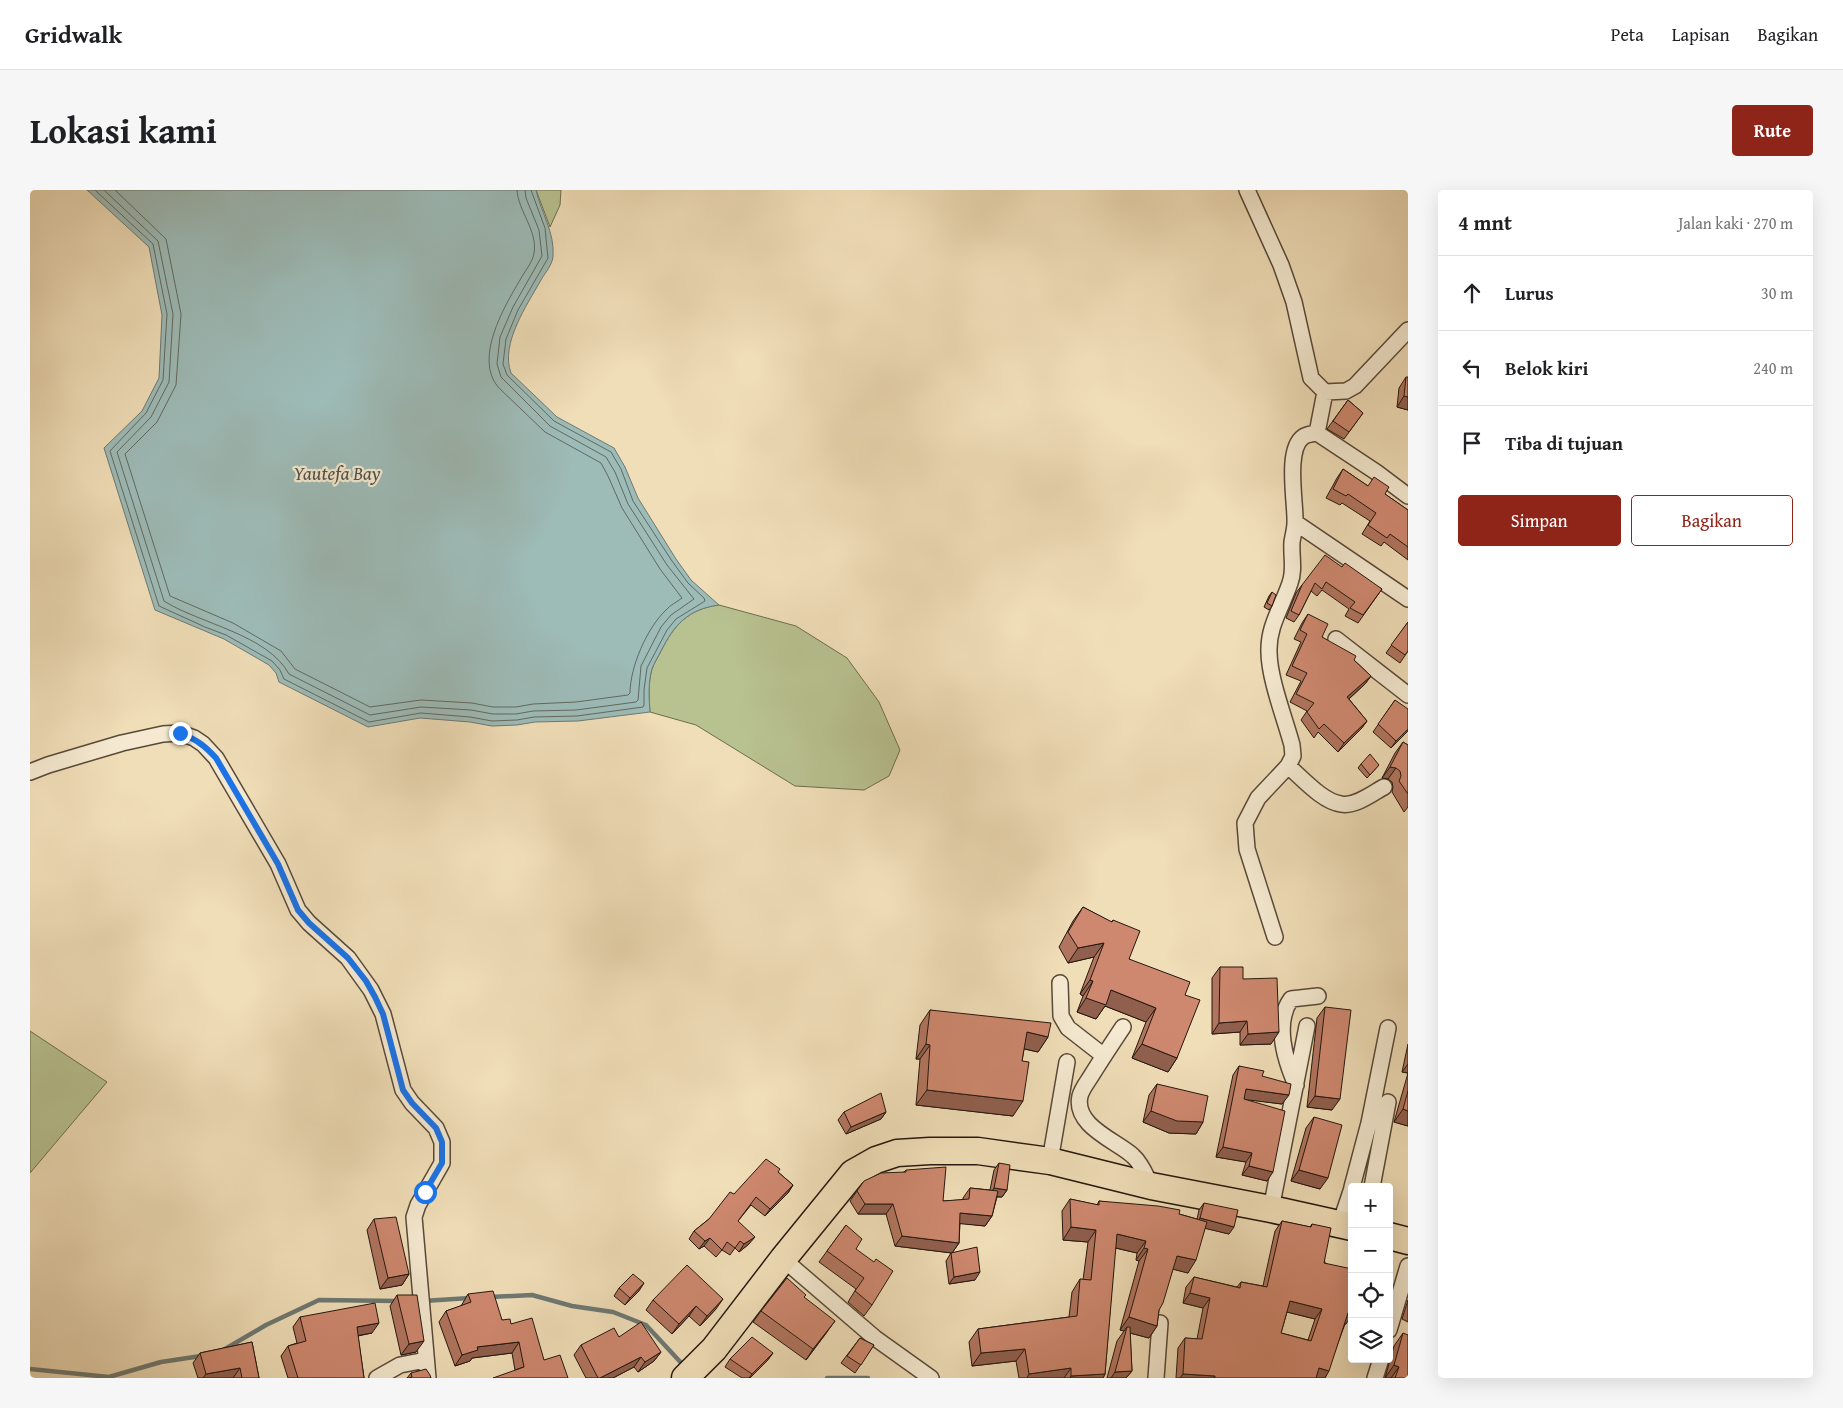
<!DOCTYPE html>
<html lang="id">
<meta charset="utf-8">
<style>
body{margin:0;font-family:"Gentium Book Plus",serif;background:#f6f6f6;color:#202124}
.controls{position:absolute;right:15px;bottom:15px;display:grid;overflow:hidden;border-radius:5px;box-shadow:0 5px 20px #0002}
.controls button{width:45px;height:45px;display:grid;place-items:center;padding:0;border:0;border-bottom:1px solid #e0e0e0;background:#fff;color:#202124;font:25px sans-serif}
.stop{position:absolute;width:15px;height:15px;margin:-11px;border:4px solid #1a73e8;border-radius:50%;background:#fff}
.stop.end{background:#1a73e8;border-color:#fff;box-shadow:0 1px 5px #0008}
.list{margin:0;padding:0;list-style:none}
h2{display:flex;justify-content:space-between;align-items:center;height:65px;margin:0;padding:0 20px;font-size:21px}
h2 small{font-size:16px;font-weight:400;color:#757577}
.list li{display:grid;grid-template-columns:32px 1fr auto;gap:15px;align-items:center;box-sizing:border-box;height:75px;padding:0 20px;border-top:1px solid #e0e0e0}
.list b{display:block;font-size:19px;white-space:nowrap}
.list em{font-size:16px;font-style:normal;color:#757577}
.actions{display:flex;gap:10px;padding:15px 20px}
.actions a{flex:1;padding:11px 0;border:1px solid #8f2418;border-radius:5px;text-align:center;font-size:18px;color:#8f2418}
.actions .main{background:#8f2418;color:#fff}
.icon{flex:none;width:28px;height:28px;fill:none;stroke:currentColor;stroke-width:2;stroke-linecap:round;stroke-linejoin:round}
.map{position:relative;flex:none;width:1378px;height:1188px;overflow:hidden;border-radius:5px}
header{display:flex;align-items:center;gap:30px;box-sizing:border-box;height:70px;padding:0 25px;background:#fff;border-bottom:1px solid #e0e0e0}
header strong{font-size:24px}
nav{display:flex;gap:28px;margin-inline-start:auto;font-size:18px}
.intro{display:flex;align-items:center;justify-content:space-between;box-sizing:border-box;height:120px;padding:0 30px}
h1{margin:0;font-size:35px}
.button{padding:12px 22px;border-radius:5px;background:#8f2418;color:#fff;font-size:18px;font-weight:700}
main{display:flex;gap:30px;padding:0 30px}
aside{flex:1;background:#fff;border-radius:5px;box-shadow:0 5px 20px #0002}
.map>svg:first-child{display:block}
.green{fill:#b8c190;stroke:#6e6c4f}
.water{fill:#9dbbb7;stroke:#6d7973}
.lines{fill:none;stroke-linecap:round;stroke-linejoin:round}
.shore{stroke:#616962;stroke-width:1}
.stream{stroke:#6d7973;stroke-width:4.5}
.minor-casing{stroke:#584938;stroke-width:18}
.trunk-casing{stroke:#25170e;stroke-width:29}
.minor{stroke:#f5ead1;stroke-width:15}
.trunk{stroke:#f0deb8;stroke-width:26}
.wall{fill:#b1755f;stroke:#25170e;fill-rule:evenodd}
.shaded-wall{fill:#905f4e;stroke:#25170e}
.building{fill:#ce886f;stroke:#25170e;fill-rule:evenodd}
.route{stroke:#1a73e8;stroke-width:6}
.labels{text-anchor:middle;stroke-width:4.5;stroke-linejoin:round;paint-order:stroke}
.water-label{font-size:19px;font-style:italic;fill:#4f5049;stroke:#f5ead1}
</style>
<header>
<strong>Gridwalk</strong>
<nav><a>Peta</a><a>Lapisan</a><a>Bagikan</a></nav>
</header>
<div class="intro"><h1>Lokasi kami</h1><a class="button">Rute</a></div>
<main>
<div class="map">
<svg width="1378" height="1188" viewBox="0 0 1378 1188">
<rect width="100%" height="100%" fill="#f0deb8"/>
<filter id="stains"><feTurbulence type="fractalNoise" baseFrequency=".004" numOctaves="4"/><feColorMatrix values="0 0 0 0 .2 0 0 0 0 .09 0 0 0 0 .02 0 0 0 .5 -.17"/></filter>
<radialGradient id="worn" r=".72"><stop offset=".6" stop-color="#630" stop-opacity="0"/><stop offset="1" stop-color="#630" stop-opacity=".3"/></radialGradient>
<path class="green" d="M506 0H531L530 15 520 37Z
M689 415 766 436 817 468 849 512 870 560 859 586 834 600 765 596 666 535 620 522C619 508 618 492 622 479 624 473 628 467 631 461 644 435 658 419 689 415Z
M0 841 77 892 0 983Z"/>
<path class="water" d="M57 0H506C511 23 525 42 523 67 522 75 515 83 511 90 497 115 470 154 481 183L527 227 584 258 595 277 608 308 646 369 661 390 689 415C658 419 644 435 631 461 628 467 624 473 622 479 618 492 619 508 620 522L548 531 505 532 487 535 462 536 440 532 390 528 338 537 249 492 246 483 239 475 194 449 125 420 74 258 112 221 129 188 132 125 119 57Z"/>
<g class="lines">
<path class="shore" d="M65 0 123 54 137 124 133 190 116 223 80 261 129 416 175 437 196 445 242 471 250 480 254 489 339 532 391 523 440 527 462 531 487 530 504 527 547 526 613 517 614 515V500L617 478 637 440 646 429 675 411 674 408 658 393 642 371 603 311 591 279 581 262 524 231 477 185 473 174 476 149 488 120 518 68 515 38 501 0
M74 0 128 51 143 124 139 192 121 227 87 262 134 411C170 434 237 444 259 484L340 525 391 517 441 520 463 524H486L503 521 546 520 606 512 608 510 611 476 631 437 641 425 664 409 637 375 598 314 585 282 576 267 520 236 471 187 467 174 470 147 483 117 512 66 509 40 496 8 495 0
M85 0 136 49 151 124 146 195 127 232 95 264 140 406 203 433 251 461 265 479 340 517 391 510 442 513 463 517H486L503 514 546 512 598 505 600 503C600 477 617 438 636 420 640 415 647 412 652 408L630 379 592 318 578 286 571 273 515 242 468 197C444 168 474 117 490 90 494 82 503 72 504 63 508 41 488 21 487 0"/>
<path class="stream" d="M460 1107 502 1105 542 1116 583 1122 616 1135 655 1177
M393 1111 440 1108
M195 1159 236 1135 289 1110 368 1111
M0 1179 79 1187 131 1172 171 1166
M797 1188H838"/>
<defs>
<path id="minor" d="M1217 0 1251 75 1264 112 1281 188 1295 202 1316 201 1325 196 1378 140
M1287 243 1346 282 1378 306
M1266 333 1378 409
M1306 449 1378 505
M1258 576C1272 588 1293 612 1311 614 1325 617 1343 603 1354 597
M0 582 18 575 92 553 133 544 150 543 164 548 173 554 186 568 248 674 268 720 279 733 318 768 341 800 353 824 373 900 382 913 406 938 412 952V973L388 1015 384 1027 398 1188
M1245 747 1217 659 1215 633 1228 608 1258 576 1263 566 1262 555C1255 529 1239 488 1239 462 1238 436 1252 417 1260 393 1265 380 1261 366 1262 352 1263 345 1265 339 1265 333 1266 314 1255 260 1273 247 1277 244 1283 244 1287 243L1295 202
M1030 793 1031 826 1038 838 1074 866
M1093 837C1083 852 1073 867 1063 883 1059 890 1052 898 1050 906 1043 936 1087 951 1103 966 1112 974 1116 986 1121 996
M1266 895C1255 870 1244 833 1261 809L1288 806
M1020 971 1037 872
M1322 997 1339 933 1358 838
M1342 997 1358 912
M1241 1019 1277 836
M1310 1034 1322 998
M753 1069 845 1148 901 1188
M1359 1140 1378 1076
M347 1188 370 1175 396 1170
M1126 1188 1130 1133
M1345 1188 1351 1169"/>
<path id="trunk" d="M1359 1046 1378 1051
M655 1188 684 1159 753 1069 823 983 846 970 867 963 900 961H948L1020 971 1121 996 1241 1019 1322 1037"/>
</defs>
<use href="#minor" class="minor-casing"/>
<use href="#trunk" class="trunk-casing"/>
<use href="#minor" class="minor"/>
<use href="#trunk" class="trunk"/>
</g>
<path class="wall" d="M1376 187 1378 220 1367 217 1369 198Z
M1318 210 1333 223 1314 249 1297 239Z
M1313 279 1338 296 1355 304 1378 320V370L1354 352 1351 356 1332 344 1340 331 1312 313 1310 315 1296 308 1307 288Z
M1312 377 1352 399 1328 433 1315 426 1319 419 1292 400 1287 406 1281 401 1269 425 1264 432 1256 428 1266 403 1272 395Z
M1242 402V416L1239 420 1234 417 1239 406Z
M1278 424 1292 447 1324 470 1341 486 1335 494 1319 509 1337 531 1331 539 1308 562 1288 542 1284 548 1271 530 1277 521 1260 512 1271 491 1256 485 1271 452 1264 449 1272 433Z
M1378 432V461L1370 473 1356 463Z
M1365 510 1378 541 1361 558 1343 542Z
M1373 552 1378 555V617L1374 622 1362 602 1363 597 1362 592 1358 589 1352 588 1365 563Z
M1331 574 1349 575 1337 588 1328 578Z
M1053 717 1081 732 1083 730 1099 769 1155 805 1147 868 1138 882 1102 868 1116 832 1075 816 1066 829 1047 822 1053 806 1050 804 1064 767 1038 773 1029 757 1043 731Z
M1190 777 1213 789 1241 854 1210 855V842L1182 844V788Z
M1295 817 1302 920 1277 917 1287 828Z
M900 820 1018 847 1008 862 994 859 983 926 886 915 890 869H886L890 835Z
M1378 854V936L1364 932 1378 883 1372 882Z
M1209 876 1232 886 1252 914 1214 909 1237 991 1212 985 1216 972 1186 967 1203 885Z
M1127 894 1173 932 1166 944 1139 943 1113 932 1119 905Z
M814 922H856L851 929 816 944 808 930Z
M1284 927 1290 999 1261 991 1276 938Z
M969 973 977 1000 972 1007H967L962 1026 955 1036 930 1033 929 1053 922 1063 865 1056 856 1024H828L820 1011 827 1001 874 982 876 980 913 1011 933 1010V1008L940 998 960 1000 964 980Z
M748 982 763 995 758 1003 735 1026 721 1015 708 1031 719 1054 709 1062 705 1058 700 1065 692 1060 686 1067 674 1056 669 1059 659 1049 664 1041 679 1029 704 1004Z
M1040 1009 1067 1015 1069 1011 1149 1024 1167 1029 1169 1020 1174 1013 1199 1044 1175 1038 1158 1083 1143 1079 1129 1120 1127 1136 1119 1148 1100 1143 1102 1181 1096 1188H1077L1087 1151 1094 1141 1090 1140 1109 1071 1106 1070 1107 1063 1085 1058 1075 1184 1073 1188H989L986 1171 942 1176 939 1152 948 1139 1039 1127 1042 1102 1050 1089 1053 1090 1058 1052 1033 1050 1032 1021Z
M344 1029 379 1084 372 1095 350 1099 337 1040Z
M1252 1031 1280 1037 1282 1034 1316 1134H1315L1295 1188H1146L1148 1158 1155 1148 1167 1149 1173 1118 1153 1113 1156 1097 1164 1087 1207 1097 1211 1092 1233 1096 1245 1041ZM1257 1122 1285 1129 1278 1150 1251 1143Z
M816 1035 826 1059 842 1115 834 1126 818 1112 826 1099 789 1072Z
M921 1063 945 1090 919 1094 916 1071Z
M589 1098 609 1101 595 1115 584 1106Z
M438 1104 472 1130 481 1134 514 1170 485 1180 482 1163 442 1168 440 1171 425 1176 409 1132 416 1121 431 1116Z
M367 1105 386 1162 371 1165 360 1116Z
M774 1107 797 1142 776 1170 723 1132 731 1121Z
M623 1110 686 1119 670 1136 659 1126 642 1144 616 1120Z
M1378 1110V1132L1372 1129Z
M270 1127 342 1143 328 1146 334 1188H258L251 1166 258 1156 267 1153 263 1137Z
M1373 1143 1378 1188H1355L1364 1156Z
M589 1147 631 1162 624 1171 608 1182 604 1177 583 1188H556L544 1165 551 1155Z
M830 1148 844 1155 825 1183 811 1173Z
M222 1152 229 1188H168L163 1173 170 1163Z
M743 1163 737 1171 720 1188H712L695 1177 700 1169Z
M381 1183 401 1188H377Z"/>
<path class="shaded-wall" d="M1374 206 1378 207V220L1367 217Z
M1341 486 1335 494 1311 516 1317 507Z
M1337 531 1331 539 1308 562 1314 553Z
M1378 539V541L1361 558 1366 551Z
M1360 577 1366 578 1358 589 1352 588Z
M1074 753 1064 767 1038 773 1048 758Z
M1060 790 1063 791 1053 806 1050 804Z
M1081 800 1126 818 1116 832 1075 816 1066 829 1047 822 1056 808Z
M1217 831 1210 842 1182 844 1189 833Z
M997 842 1018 847 1008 862 987 857Z
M1249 842 1241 854 1210 855 1218 844Z
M896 854 900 855 890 869H886Z
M1112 854 1147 868 1138 882 1102 868Z
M1378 874V883L1372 882Z
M1216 899 1259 905 1252 914 1210 909Z
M897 900 993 911 983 926 886 915Z
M1285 906 1310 909 1302 920 1277 917Z
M1373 919 1378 921V936L1364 932Z
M1121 921 1173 932 1166 944 1139 943 1113 932Z
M856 922 851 929 816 944 821 937Z
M1193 957 1222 963 1216 972 1186 967Z
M1219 976 1243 982 1237 991 1212 985Z
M1269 980 1298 988 1290 999 1261 991Z
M763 995 758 1003 735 1026 740 1019Z
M964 998 977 1000 972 1007 959 1006Z
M835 1014H863L856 1024H828Z
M930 1023 962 1026 955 1036 923 1033Z
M1170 1028 1204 1037 1199 1044 1165 1036Z
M1041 1037 1066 1040 1058 1052 1033 1050Z
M1087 1044 1116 1051 1107 1063 1078 1056Z
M872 1046 929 1053 922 1063 865 1056Z
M725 1047 719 1054 709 1062 714 1054Z
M680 1048 674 1056 669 1059 675 1051Z
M1114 1058 1118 1059 1109 1071 1106 1070Z
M1147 1066 1166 1070 1158 1083 1138 1078Z
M950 1082 945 1090 919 1094 924 1087Z
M379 1084 372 1095 350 1099 358 1088Z
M614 1093 609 1101 595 1115 600 1108Z
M1160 1103 1180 1108 1173 1118 1153 1113Z
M693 1109 686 1119 670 1136 677 1126Z
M1260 1111 1292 1119 1285 1129 1253 1121Z
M666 1116 659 1126 642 1144 649 1134Z
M1318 1123 1322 1124V1125L1316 1134 1311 1133Z
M1099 1127 1127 1136 1119 1148 1096 1142 1097 1137 1094 1141 1090 1140Z
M805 1131 797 1142 776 1170 783 1159Z
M349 1133 342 1143 320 1147 327 1137Z
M394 1151 386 1162 371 1165 379 1154Z
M489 1152 482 1163 442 1168 440 1171 425 1176 432 1165 447 1157Z
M995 1159 986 1171 942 1176 951 1163Z
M631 1162 624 1171 608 1182 615 1172Z
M743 1163 737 1171 720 1188H719L722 1184Z
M611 1167 604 1177 583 1188H570Z
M1364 1175 1369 1177 1361 1188H1355Z
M210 1178 203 1188H173L176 1184Z
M1041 1178 1034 1188H997L999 1184Z
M1289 1178 1299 1181 1295 1188H1282Z
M1102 1181 1096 1188H1081L1085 1182Z
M1075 1184 1073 1188H1040L1041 1186Z
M1153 1184 1185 1186 1184 1188H1150Z"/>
<path class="building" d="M1376 187H1378V207L1374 206Z
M1318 210 1333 223 1319 242 1303 231Z
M1313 279 1338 296 1344 287 1359 297 1355 304 1378 320V357L1360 344 1357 348 1338 335 1346 323 1318 304 1316 306 1303 299Z
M1295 365 1312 377 1315 373 1352 399 1333 425 1320 418 1325 412 1296 392 1292 399 1285 393 1269 425 1261 421 1272 395Z
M1242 402 1246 405 1242 416 1237 413Z
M1278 424 1298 434 1292 447 1326 466 1324 470 1341 486 1317 507 1337 531 1314 553 1294 534 1289 539 1277 522 1284 513 1266 504 1277 483 1262 476 1277 444 1270 440Z
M1378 432V461L1375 465 1361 455Z
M1365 510 1378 519V539L1366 551 1348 534Z
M1373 552 1378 555V604L1369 591 1371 586 1370 581 1366 578 1360 577Z
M1340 564 1349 575 1340 585 1331 574Z
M1053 717 1082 732 1083 730 1110 741 1099 769 1160 792 1155 805 1170 810 1147 868 1112 854 1126 818 1081 800 1076 815 1056 808 1063 791 1060 790 1074 753 1048 758 1038 742Z
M1190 777H1213V789L1247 788 1249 842 1218 844 1217 831 1189 833Z
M1295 817 1321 820 1310 909 1285 906Z
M900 820 1021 833 1018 847 997 842 992 871 999 872 993 911 897 900 900 855 896 854Z
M1209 876 1234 881 1232 886 1261 894 1259 905 1216 899 1214 909 1255 921 1243 982 1219 976 1222 963 1193 957Z
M1127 894 1178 906 1173 932 1147 931 1121 921Z
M1378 901V921L1373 919Z
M851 903 856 922 821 937 814 922Z
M1284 927 1312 935 1298 988 1269 980Z
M736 969 750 979 748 982 763 995 740 1019 726 1007 708 1031 725 1047 714 1054 710 1051 705 1058 697 1052 692 1060 680 1048 675 1051 664 1041 679 1029 700 1002 704 1004Z
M969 973 980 975 977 1000 964 998Z
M916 977 913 1011 939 1009 940 998 968 1001 962 1026 930 1023 929 1053 872 1046 863 1014H835L827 1001 834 991 851 983 876 982V980Z
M1040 1009 1069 1015V1011L1128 1016 1150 1020 1149 1024 1177 1032 1166 1070 1147 1066 1133 1113 1129 1120 1127 1136 1099 1127 1118 1059 1114 1058 1116 1051 1087 1044 1075 1184 1041 1186V1178L999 1184 995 1159 951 1163 948 1139 1047 1126 1050 1089 1061 1090 1066 1040 1041 1037Z
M1174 1013 1208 1020 1204 1037 1170 1028Z
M366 1027 379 1084 358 1088 344 1029Z
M1252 1031 1281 1037 1282 1034 1301 1038 1294 1073 1322 1079V1124L1318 1123 1299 1181 1289 1178 1286 1188H1185V1186L1153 1184 1155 1148 1172 1149 1180 1108 1160 1103 1164 1087 1210 1098 1211 1092 1237 1097ZM1260 1111 1292 1119 1281 1151 1251 1143Z
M816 1035 832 1049 826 1059 844 1072 846 1069 863 1081 842 1115 825 1101 834 1088 797 1061Z
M947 1057 950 1082 924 1087 921 1063Z
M657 1075 693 1109 677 1126 666 1116 649 1134 623 1110Z
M603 1084 614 1093 600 1108 589 1098Z
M757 1088 776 1105 774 1107 805 1131 783 1159 731 1121Z
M463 1101 472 1130 480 1129 481 1134 502 1128 514 1170 530 1165 538 1188H463L494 1177 489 1152 447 1157 448 1160 432 1165 416 1121 441 1112 438 1104Z
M367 1105H387L394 1151 379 1154Z
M345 1113 349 1133 327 1137 334 1188H268L258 1156 276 1151 270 1127Z
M611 1132 631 1162 615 1172 611 1167 570 1188H568L551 1155 584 1138 589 1147Z
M1097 1137H1100L1102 1181 1085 1182Z
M1373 1143 1378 1145V1188H1365L1369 1177 1364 1175Z
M722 1147 743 1163 722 1184 700 1169Z
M830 1148 844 1155 831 1175 817 1166Z
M222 1152 229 1188H212L210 1178 176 1184 170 1163Z
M396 1179 400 1185 401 1188H379L382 1187 381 1183Z"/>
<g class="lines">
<path class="route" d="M150 543C166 549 175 556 186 568L248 674 268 720 279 733 318 768 336 791 345 807 353 824 373 900 382 913 406 938 412 952V973L395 1002"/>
</g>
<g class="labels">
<g class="water-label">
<text x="307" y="290">Yautefa Bay</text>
</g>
</g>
<rect width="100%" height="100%" filter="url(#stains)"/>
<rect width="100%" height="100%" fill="url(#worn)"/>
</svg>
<div class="controls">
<button>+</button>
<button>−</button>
<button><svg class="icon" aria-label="locate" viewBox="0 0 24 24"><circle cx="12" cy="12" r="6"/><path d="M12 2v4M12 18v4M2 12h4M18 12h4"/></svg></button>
<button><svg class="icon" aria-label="layers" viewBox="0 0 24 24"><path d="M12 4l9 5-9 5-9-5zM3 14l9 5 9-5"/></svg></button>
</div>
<div class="stop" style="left:395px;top:1002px"></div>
<div class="stop end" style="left:150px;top:543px"></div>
</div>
<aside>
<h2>4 mnt<small>Jalan kaki · 270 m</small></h2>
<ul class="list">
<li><svg class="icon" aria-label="ahead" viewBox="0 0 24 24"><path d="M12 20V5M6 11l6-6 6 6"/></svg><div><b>Lurus</b></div><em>30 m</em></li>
<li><svg class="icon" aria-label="left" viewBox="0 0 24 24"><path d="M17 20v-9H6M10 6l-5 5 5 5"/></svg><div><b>Belok kiri</b></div><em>240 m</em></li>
<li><svg class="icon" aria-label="arrive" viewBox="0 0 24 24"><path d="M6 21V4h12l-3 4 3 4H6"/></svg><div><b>Tiba di tujuan</b></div></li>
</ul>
<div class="actions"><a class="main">Simpan</a><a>Bagikan</a></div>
</aside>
</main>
